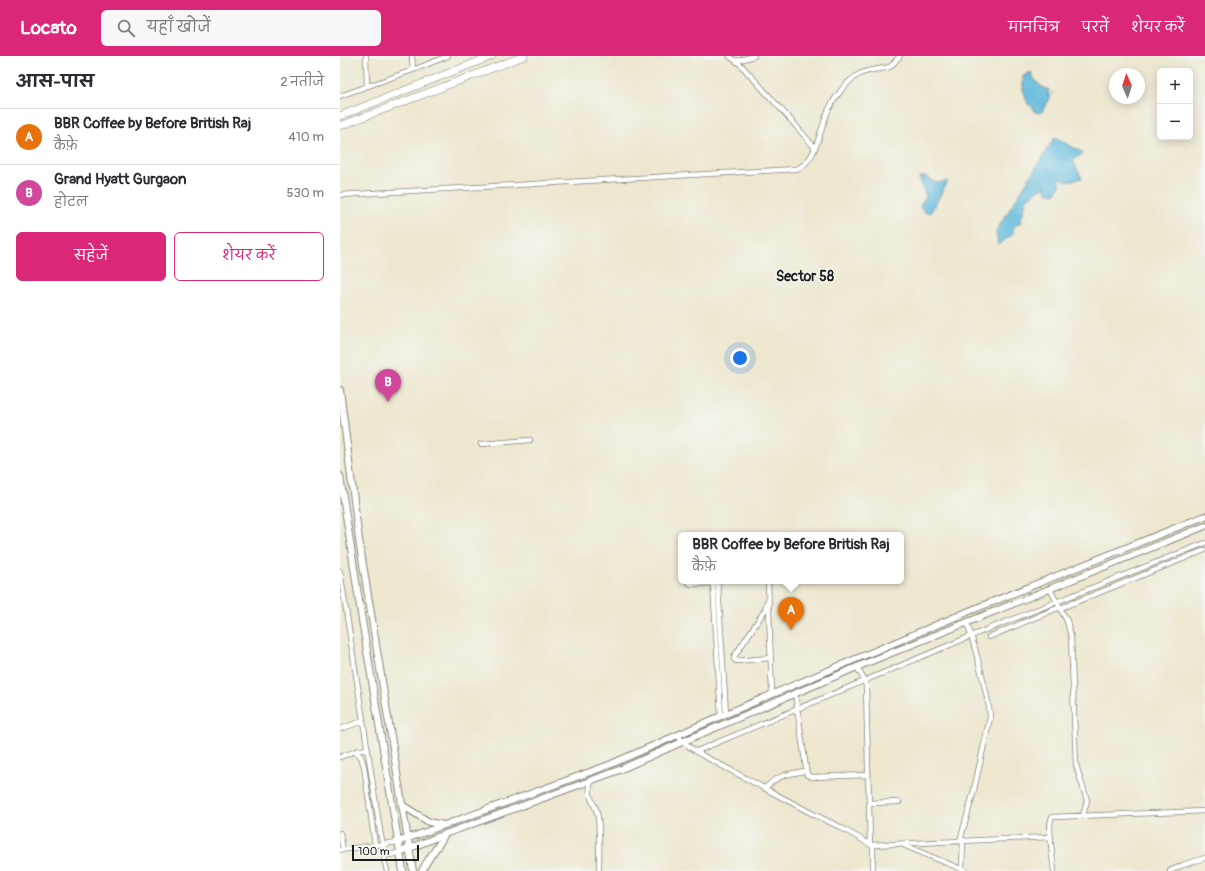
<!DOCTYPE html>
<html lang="hi">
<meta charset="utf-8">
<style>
body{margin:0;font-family:Pangolin,"Playpen Sans Deva",sans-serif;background:#f7f7f7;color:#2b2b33}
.controls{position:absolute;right:12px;top:12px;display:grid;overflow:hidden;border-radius:6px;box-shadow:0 2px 10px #0003}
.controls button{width:36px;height:36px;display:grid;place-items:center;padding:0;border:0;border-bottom:1px solid #e1e1e2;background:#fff;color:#2b2b33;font:20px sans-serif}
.compass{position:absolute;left:769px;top:12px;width:36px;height:36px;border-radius:50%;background:#fff;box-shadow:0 2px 10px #0003;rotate:357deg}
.scale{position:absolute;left:12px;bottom:10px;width:67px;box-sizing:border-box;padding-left:4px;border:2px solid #1c1c1c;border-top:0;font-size:11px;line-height:14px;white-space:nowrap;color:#1c1c1c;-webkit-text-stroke:3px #f6f6f2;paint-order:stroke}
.you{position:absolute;left:400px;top:302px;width:14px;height:14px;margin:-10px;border:3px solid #fff;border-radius:50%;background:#1a73e8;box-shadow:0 0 0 6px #1a73e833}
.badge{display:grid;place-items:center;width:26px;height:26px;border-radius:50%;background:#db2777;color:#fff;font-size:13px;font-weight:700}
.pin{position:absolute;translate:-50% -33px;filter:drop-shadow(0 1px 2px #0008)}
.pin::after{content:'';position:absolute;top:21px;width:14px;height:12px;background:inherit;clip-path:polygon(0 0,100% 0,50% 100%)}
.popup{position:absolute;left:338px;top:476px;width:226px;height:52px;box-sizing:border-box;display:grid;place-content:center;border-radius:6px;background:#fff;filter:drop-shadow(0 1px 3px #0005);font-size:13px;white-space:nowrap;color:#7c7c81}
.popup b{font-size:15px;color:#2b2b33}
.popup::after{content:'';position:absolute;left:50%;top:100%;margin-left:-8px;border:8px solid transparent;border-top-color:#fff}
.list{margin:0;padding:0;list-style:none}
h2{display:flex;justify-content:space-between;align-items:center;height:52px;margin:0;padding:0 16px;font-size:17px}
h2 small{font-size:13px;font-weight:400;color:#7c7c81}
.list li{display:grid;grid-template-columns:26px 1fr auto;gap:12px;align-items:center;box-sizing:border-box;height:56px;padding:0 16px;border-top:1px solid #e1e1e2}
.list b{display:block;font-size:15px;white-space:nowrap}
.list p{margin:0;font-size:13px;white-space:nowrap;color:#7c7c81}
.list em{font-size:13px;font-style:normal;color:#7c7c81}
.actions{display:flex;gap:8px;padding:12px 16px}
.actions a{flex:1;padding:9px 0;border:1px solid #db2777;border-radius:6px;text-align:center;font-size:14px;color:#db2777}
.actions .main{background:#db2777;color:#fff}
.icon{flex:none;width:22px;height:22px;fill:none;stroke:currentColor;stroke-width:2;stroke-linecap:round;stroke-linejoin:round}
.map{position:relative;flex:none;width:865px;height:815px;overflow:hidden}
header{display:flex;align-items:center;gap:24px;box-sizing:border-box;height:56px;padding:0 20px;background:#db2777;color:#fff}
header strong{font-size:19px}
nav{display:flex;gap:22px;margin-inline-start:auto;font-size:14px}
.search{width:280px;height:36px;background:#f7f7f7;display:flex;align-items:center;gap:10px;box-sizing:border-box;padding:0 14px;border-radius:6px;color:#7c7c81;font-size:15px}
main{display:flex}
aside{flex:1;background:#fff}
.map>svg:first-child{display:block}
.water{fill:#5ebadc;stroke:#3d6b7c}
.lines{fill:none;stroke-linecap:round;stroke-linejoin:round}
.minor-casing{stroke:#848276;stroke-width:6}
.tertiary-casing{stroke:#848276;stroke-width:8}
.secondary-casing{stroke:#848276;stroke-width:8}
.minor{stroke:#fff;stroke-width:4.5}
.tertiary{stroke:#fff;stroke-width:6}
.secondary{stroke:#fff;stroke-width:7}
.labels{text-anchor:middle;stroke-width:3;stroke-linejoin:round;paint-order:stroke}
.district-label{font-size:14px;font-weight:bold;fill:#1c1c1c;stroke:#f6f6f2}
</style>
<header>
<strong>Locato</strong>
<div class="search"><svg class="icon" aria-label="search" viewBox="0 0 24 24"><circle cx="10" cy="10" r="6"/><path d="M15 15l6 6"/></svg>यहाँ खोजें</div>
<nav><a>मानचित्र</a><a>परतें</a><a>शेयर करें</a></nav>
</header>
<main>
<aside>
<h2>आस-पास<small>2 नतीजे</small></h2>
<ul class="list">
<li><span class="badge" style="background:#e8710a">A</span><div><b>BBR Coffee by Before British Raj</b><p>कैफ़े</p></div><em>410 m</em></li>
<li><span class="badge" style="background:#d1479c">B</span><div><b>Grand Hyatt Gurgaon</b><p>होटल</p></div><em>530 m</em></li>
</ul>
<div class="actions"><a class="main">सहेजें</a><a>शेयर करें</a></div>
</aside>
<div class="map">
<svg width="865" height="815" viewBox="0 0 865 815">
<rect width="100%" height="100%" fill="#f6f6f2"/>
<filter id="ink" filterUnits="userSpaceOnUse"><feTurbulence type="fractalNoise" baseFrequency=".025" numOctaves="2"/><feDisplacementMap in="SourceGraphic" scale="8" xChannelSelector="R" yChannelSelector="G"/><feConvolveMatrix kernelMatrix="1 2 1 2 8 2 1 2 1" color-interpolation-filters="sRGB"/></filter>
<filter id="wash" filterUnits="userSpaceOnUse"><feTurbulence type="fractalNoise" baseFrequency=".012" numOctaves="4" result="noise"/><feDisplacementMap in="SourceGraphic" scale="16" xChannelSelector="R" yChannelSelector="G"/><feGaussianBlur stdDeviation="0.9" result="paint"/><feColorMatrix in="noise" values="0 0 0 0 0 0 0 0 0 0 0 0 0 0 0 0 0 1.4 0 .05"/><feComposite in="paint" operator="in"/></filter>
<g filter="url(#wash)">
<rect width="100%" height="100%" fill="#ede7cf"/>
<path class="water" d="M691 16C694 25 700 31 709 34L708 38 709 41 713 36 701 57 695 56 693 51 688 48 683 33V20Z
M715 81 743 97 733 105 742 122 727 126 720 121V130L715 138 708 137 705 130 687 142 680 167 673 171V178L658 189 656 175Z
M579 121H587L596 127 608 125 591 156 585 157 580 150 586 140Z"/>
</g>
<g filter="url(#ink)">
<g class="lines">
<defs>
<path id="minor" d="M26 0 27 30
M72 0 73 14
M389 0 400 8 449 62 475 92
M396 5 414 0
M0 40 73 14 108 0
M0 139 456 113C477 107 480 71 489 53 495 41 506 26 518 19 529 12 539 14 550 11L560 0
M141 388 190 384
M0 515 41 781 46 798 51 799 60 796
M347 525 351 528 376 527 378 529 386 658
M428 525 432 639
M373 527 381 660
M710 533 727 565 731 581 736 709 747 744 743 760
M427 546 425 554 394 601V603L396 605 430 602
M721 552 865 494
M649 581 720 551
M517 611 525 626 526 631 530 788
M455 637 467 719 472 721 527 719
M0 673 23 665
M338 679C343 688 353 693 362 699L473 758 500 771 531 789 711 781
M16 695 21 701 24 710 35 789
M357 695 643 575 865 487
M0 701 16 695 27 693
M251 725C246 745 256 745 258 761 260 779 259 797 259 815
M425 732C438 719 448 718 465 715
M529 747 559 746
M0 777 3 794
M620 785 633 738 650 662C650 650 646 639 644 628 639 607 634 587 627 567
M533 789V815
M563 789 626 815
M0 794 58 786
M47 815 44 803 47 798
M622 815 623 784
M714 815C713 805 707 768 712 761L865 755
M830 815 843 809 865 802"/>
<path id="tertiary" d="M0 334 19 484 73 815
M0 420 21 558 63 815
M62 749 89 766 103 769
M58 786 269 709 381 660 627 556 865 460
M60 796 105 778 277 715 342 686 524 608 865 470
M82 815C88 802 98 791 105 778"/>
<path id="secondary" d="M0 60 152 0
M0 70 184 0"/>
</defs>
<use href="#minor" class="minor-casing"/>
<use href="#tertiary" class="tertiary-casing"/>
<use href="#secondary" class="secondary-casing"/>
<use href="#minor" class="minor"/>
<use href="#tertiary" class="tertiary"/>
<use href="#secondary" class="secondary"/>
</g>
</g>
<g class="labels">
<g class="district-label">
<text x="465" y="225">Sector 58</text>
</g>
</g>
</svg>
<div class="controls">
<button>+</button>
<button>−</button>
</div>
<svg class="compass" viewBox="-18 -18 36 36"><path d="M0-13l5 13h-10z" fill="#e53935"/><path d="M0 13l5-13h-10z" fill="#7c7c81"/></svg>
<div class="scale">100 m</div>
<div class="you"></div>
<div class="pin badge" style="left:451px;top:574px;background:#e8710a">A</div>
<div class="popup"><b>BBR Coffee by Before British Raj</b>कैफ़े</div>
<div class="pin badge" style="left:48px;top:346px;background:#d1479c">B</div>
</div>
</main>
